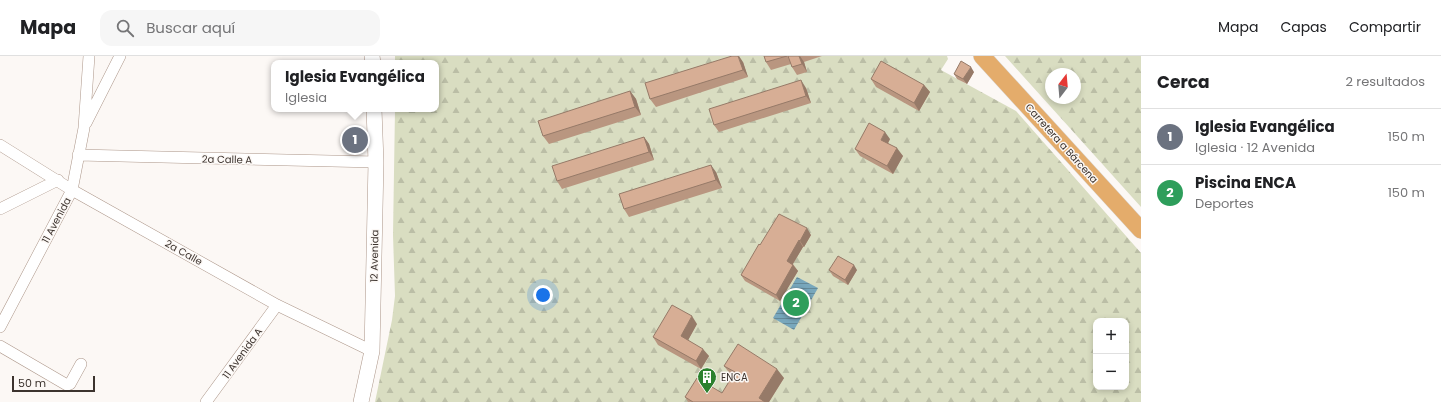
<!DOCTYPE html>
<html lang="es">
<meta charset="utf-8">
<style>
body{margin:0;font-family:Poppins,sans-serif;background:#f6f6f6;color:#202124}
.controls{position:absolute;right:12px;bottom:12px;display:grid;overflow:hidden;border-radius:8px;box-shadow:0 2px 6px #0003}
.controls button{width:36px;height:36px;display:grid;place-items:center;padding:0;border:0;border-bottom:1px solid #e0e0e0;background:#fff;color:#202124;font:20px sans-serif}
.compass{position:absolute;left:1045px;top:12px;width:36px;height:36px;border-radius:50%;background:#fff;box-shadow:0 2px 6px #0003;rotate:16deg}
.scale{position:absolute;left:12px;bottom:10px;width:83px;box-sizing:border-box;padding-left:4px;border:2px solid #3c332e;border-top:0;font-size:11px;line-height:14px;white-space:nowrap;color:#3c332e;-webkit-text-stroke:3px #fcf8f5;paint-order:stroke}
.you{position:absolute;left:543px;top:239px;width:14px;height:14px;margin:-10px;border:3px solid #fff;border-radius:50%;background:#1a73e8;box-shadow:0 0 0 6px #1a73e833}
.badge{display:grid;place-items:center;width:26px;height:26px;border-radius:50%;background:#2b812e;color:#fff;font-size:13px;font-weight:700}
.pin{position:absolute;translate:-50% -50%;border:2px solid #fff;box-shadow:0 1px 4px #0006}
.popup{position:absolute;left:271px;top:4px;width:168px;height:52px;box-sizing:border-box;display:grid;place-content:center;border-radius:8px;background:#fff;filter:drop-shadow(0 1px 3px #0005);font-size:13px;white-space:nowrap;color:#757577}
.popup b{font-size:15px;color:#202124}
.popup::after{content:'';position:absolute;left:50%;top:100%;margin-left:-8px;border:8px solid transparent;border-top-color:#fff}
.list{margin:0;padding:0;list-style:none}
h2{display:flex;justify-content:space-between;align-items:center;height:52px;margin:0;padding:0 16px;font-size:17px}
h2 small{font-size:13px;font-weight:400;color:#757577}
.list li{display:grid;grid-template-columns:26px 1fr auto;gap:12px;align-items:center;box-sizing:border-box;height:56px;padding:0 16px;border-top:1px solid #e0e0e0}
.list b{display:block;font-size:15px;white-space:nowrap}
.list p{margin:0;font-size:13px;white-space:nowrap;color:#757577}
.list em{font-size:13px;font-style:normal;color:#757577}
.icon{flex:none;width:22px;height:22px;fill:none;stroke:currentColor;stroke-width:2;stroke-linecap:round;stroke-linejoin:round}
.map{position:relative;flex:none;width:1141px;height:346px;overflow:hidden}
header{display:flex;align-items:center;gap:24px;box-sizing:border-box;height:56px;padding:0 20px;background:#fff;border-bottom:1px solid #e0e0e0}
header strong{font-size:19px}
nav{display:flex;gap:22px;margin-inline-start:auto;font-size:14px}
.search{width:280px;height:36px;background:#f6f6f6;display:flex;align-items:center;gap:10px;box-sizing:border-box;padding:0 14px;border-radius:12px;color:#757577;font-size:15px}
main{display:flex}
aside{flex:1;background:#fff}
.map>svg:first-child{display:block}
.forest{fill:url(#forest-firs);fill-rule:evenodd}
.water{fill:url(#water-rules)}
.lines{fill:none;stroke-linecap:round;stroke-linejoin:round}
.street-casing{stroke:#ad978a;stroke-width:12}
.secondary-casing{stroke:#ad978a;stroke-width:16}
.primary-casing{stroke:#d8d6d5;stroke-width:18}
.street{stroke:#fff;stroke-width:11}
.secondary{stroke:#fff;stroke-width:15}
.primary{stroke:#e4ac6b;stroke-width:17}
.wall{fill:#b99680}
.shaded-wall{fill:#967a68}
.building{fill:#d7ae95;stroke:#967a68}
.labels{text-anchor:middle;stroke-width:3;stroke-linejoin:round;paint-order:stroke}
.street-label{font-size:10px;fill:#3c332e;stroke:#fcf8f5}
.poi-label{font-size:10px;fill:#3c332e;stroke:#fcf8f5;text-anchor:start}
</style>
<header>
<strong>Mapa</strong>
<div class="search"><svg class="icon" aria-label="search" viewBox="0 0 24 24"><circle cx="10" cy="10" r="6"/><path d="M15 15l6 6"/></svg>Buscar aquí</div>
<nav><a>Mapa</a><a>Capas</a><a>Compartir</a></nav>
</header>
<main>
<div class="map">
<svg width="1141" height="346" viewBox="0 0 1141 346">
<defs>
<pattern id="forest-firs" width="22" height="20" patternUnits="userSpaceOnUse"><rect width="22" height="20" fill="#d9ddc1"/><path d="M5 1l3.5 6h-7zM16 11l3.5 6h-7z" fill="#bbbea6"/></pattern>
<pattern id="water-rules" width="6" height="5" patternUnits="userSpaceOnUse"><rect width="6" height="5" fill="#78a7bc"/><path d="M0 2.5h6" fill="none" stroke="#648999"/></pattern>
</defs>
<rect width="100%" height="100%" fill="#fcf8f5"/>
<path class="forest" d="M395 0H947L948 3 941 14 1016 55 1141 197V346H375L392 264 395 240 393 179 395 53H436V7H395ZM1096 265H1126V331H1096Z
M1005 0H1141V151ZM1051 18H1075V42H1051Z"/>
<path class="water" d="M797 221 818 232 794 274 773 262Z"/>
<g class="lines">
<defs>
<path id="street" d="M86 67 120 0
M0 89 72 134 277 249 372 295
M78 99 376 106
M0 153 58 124
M0 271 72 134 84 72 89 0
M0 290 67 329 70 328 81 308
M206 346 277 249"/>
<path id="secondary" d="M372 0 373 7
M361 346 372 295 376 106 374 53"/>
<path id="primary" d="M982 0 1141 174"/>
</defs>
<use href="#street" class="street-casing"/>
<use href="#secondary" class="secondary-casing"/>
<use href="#primary" class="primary-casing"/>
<use href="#street" class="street"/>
<use href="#secondary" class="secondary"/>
<use href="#primary" class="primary"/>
</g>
<path class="wall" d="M764 0H822L804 6 807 16 797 19 792 11 791 8 771 14 766 6Z
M743 6 748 21 656 51 650 43Z
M974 16 967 28 957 23 954 18Z
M871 23 924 29 930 36 919 55 876 31Z
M806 32 811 47 719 76 714 69Z
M630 35 636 43 641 59 549 88 543 80Z
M644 81 649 88 654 104 562 133 557 125Z
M890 83 888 87 903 100 893 118 860 100 855 93Z
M716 116 722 132 629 161 624 153Z
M811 179 804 191H803L793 208 798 215 780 245 745 225 741 219 760 189Z
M829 214H857L848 229 833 220Z
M697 268 688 284 709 300 701 313 658 289 653 281Z
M724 310 784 322 769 346H688L685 341 722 337 732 320 731 319Z"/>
<path class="shaded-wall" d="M738 0H739L743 6 748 21 743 14Z
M799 0H800L804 6 807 16 802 8Z
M971 11 974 16 967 28 963 23Z
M801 24 806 32 811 47 806 40Z
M924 29 930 36 919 55 914 47Z
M630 35 636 43 641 59 635 51Z
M885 76 890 83 886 91 881 84Z
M644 81 649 88 654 104 649 96Z
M897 92 903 100 893 118 887 110Z
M711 109 716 116 722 132 716 124Z
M807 172 811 179 804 191 800 185Z
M799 184 803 191 791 211 787 205Z
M793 209 798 215 780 245 776 239Z
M854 209 857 214 848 229 845 224Z
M692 260 697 268 686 288 681 280Z
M703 293 709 300 701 313 696 305Z
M777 313 784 322 769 346H761L759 342Z"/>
<path class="building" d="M732 0H738L743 14 650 43 645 27Z
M764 0H787L766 6Z
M788 0H799L802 8 792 11Z
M881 5 924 29 914 47 871 23Z
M961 5 971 11 963 23 954 18Z
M801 24 806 40 714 69 709 53Z
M630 35 635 51 543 80 538 65Z
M869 67 885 76 881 84 897 92 887 110 855 93Z
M644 81 649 96 557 125 552 110Z
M711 109 716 124 624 153 619 138Z
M779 158 807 172 800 185 799 184 787 205 793 209 776 239 741 219 759 188 760 189Z
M838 200 854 209 845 224 829 214Z
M672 249 692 260 681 280 703 293 696 305 653 281Z
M738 288 777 313 759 342 765 346H693L685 341 697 322 722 337 735 316 724 310Z"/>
<defs>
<symbol id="building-pin" viewBox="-11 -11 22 30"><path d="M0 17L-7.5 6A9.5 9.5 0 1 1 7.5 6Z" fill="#2b812e" stroke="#fcf8f5"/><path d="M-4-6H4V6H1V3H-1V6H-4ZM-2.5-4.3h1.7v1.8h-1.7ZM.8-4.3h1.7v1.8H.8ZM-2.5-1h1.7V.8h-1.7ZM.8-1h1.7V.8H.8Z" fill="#fff"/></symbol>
</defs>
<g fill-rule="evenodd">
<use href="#building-pin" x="696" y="310" width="22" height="30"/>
</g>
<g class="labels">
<g class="street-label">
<text transform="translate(1062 87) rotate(48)" y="4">Carretera a Bárcena</text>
<text transform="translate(227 103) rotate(1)" y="4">2a Calle A</text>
<text transform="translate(56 164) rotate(-62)" y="4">11 Avenida</text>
<text transform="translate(184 196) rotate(29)" y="4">2a Calle</text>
<text transform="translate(374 200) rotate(-89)" y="4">12 Avenida</text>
<text transform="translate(242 297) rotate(-54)" y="4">11 Avenida A</text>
</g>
<g class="poi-label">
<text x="721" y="325">ENCA</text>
</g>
</g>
</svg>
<div class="controls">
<button>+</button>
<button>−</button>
</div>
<svg class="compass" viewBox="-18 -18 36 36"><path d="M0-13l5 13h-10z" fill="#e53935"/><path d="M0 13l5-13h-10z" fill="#757577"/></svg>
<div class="scale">50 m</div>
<div class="you"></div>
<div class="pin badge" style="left:355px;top:84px;background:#6b7280">1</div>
<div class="popup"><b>Iglesia Evangélica</b>Iglesia</div>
<div class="pin badge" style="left:796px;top:247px;background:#2e9e5b">2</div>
</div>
<aside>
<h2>Cerca<small>2 resultados</small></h2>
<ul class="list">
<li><span class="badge" style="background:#6b7280">1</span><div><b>Iglesia Evangélica</b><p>Iglesia · 12 Avenida</p></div><em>150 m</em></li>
<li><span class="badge" style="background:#2e9e5b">2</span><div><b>Piscina ENCA</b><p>Deportes</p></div><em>150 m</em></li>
</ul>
</aside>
</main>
